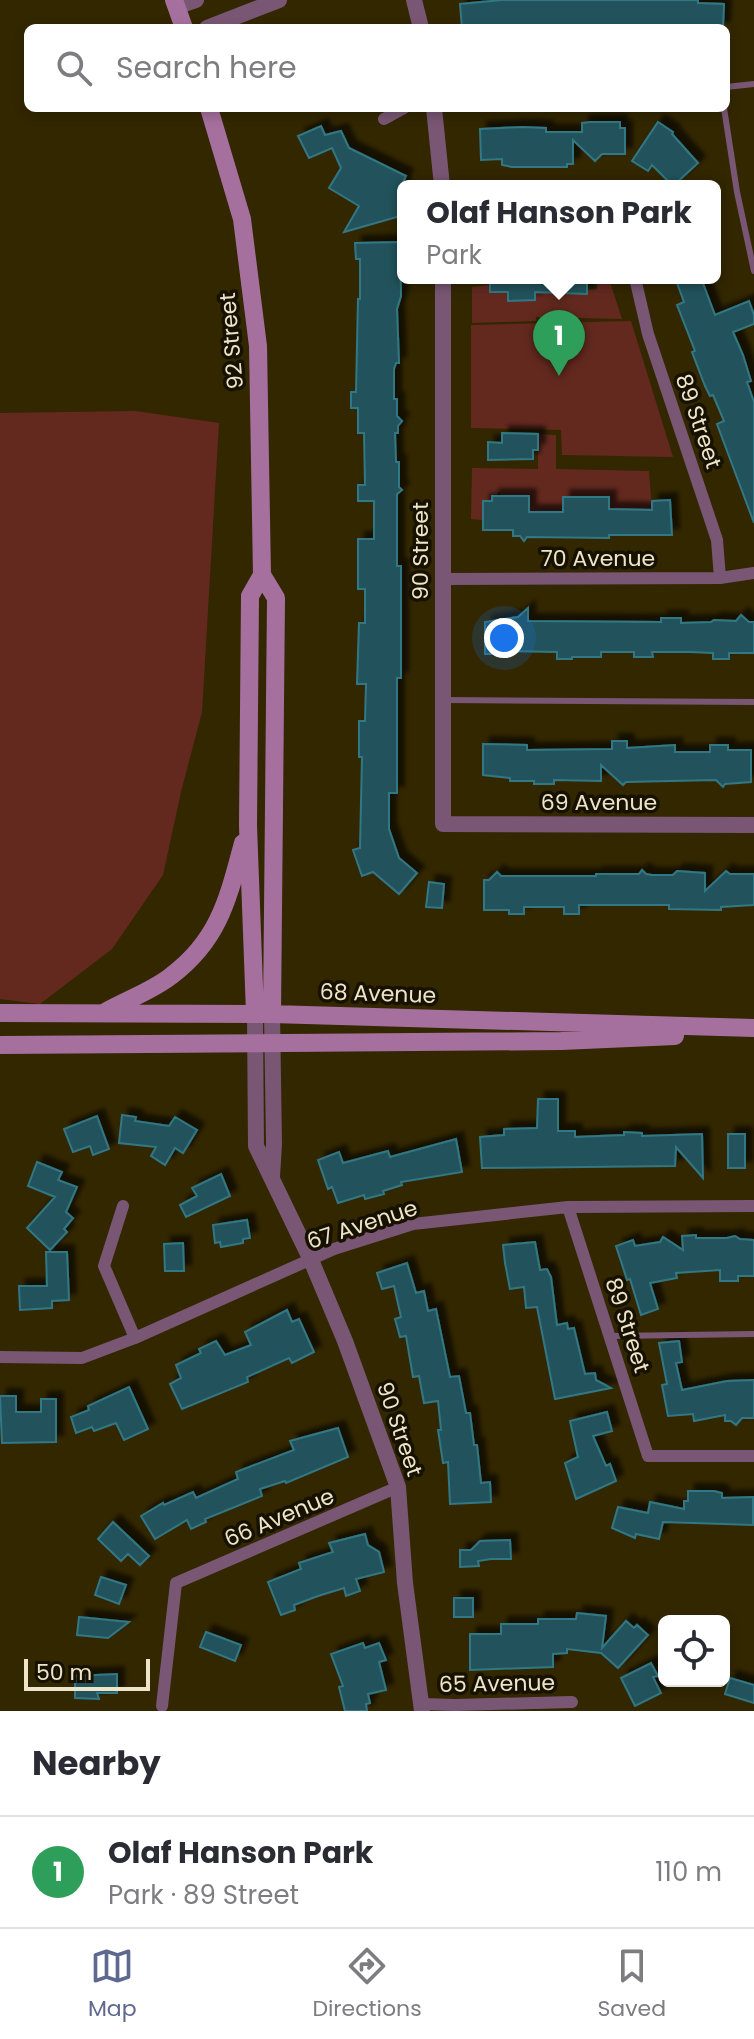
<!DOCTYPE html>
<meta charset="utf-8">
<style>
body{margin:0;font-family:Poppins,sans-serif;background:#f2f2f3;color:#2b2b33}
.controls{position:absolute;right:24px;bottom:24px;display:grid;overflow:hidden;border-radius:12px;box-shadow:0 4px 12px #0003}
.controls button{width:72px;height:72px;display:grid;place-items:center;padding:0;border:0;border-bottom:2px solid #e1e1e2;background:#fff;color:#2b2b33;font:40px sans-serif}
.scale{position:absolute;left:24px;bottom:20px;width:126px;box-sizing:border-box;padding-left:8px;border:4px solid #ede4ca;border-top:0;font-size:22px;line-height:28px;white-space:nowrap;color:#ede4ca;-webkit-text-stroke:6px #171100;paint-order:stroke}
.you{position:absolute;left:504px;top:638px;width:28px;height:28px;margin:-20px;border:6px solid #fff;border-radius:50%;background:#1a73e8;box-shadow:0 0 0 12px #1a73e833}
.badge{display:grid;place-items:center;width:52px;height:52px;border-radius:50%;background:#5f688e;color:#fff;font-size:26px;font-weight:700}
.pin{position:absolute;translate:-50% -66px;filter:drop-shadow(0 2px 4px #0008)}
.pin::after{content:'';position:absolute;top:42px;width:28px;height:24px;background:inherit;clip-path:polygon(0 0,100% 0,50% 100%)}
.popup{position:absolute;left:397px;top:180px;width:324px;height:104px;box-sizing:border-box;display:grid;place-content:center;border-radius:12px;background:#fff;filter:drop-shadow(0 2px 6px #0005);font-size:26px;white-space:nowrap;color:#7c7c81}
.popup b{font-size:30px;color:#2b2b33}
.popup::after{content:'';position:absolute;left:50%;top:100%;margin-left:-16px;border:16px solid transparent;border-top-color:#fff}
.list{margin:0;padding:0;list-style:none}
h2{display:flex;justify-content:space-between;align-items:center;height:104px;margin:0;padding:0 32px;font-size:34px}
h2 small{font-size:26px;font-weight:400;color:#7c7c81}
.list li{display:grid;grid-template-columns:52px 1fr auto;gap:24px;align-items:center;box-sizing:border-box;height:112px;padding:0 32px;border-top:2px solid #e1e1e2}
.list b{display:block;font-size:30px;white-space:nowrap}
.list p{margin:0;font-size:26px;white-space:nowrap;color:#7c7c81}
.list em{font-size:26px;font-style:normal;color:#7c7c81}
.icon{flex:none;width:44px;height:44px;fill:none;stroke:currentColor;stroke-width:2;stroke-linecap:round;stroke-linejoin:round}
.map{position:relative;flex:none;width:754px;height:1711px;overflow:hidden}
.search{position:absolute;background:#fff;box-shadow:0 4px 12px #0003;left:24px;right:24px;top:24px;height:88px;display:flex;align-items:center;gap:20px;box-sizing:border-box;padding:0 28px;border-radius:12px;color:#7c7c81;font-size:30px}
.sheet{height:216px;background:#fff}
nav{display:flex;justify-content:space-around;align-items:center;box-sizing:border-box;height:112px;border-top:2px solid #e1e1e2;background:#fff;font-size:22px;color:#7c7c81}
nav a{display:grid;justify-items:center;gap:4px}
nav .on{color:#5f688e}
.map>svg:first-child{display:block}
.green{fill:#63291e}
.building{fill:#21535c;stroke:#337784;stroke-width:2;filter:url(#shadow)}
.lines{fill:none;stroke-linecap:round;stroke-linejoin:round}
.service{stroke:#795774;stroke-width:6}
.minor{stroke:#795774;stroke-width:12}
.tertiary{stroke:#795774;stroke-width:16}
.secondary{stroke:#a6709e;stroke-width:18}
.labels{text-anchor:middle;stroke-width:7;stroke-linejoin:round;paint-order:stroke}
.street-label{font-size:22px;fill:#ede4ca;stroke:#171100}
</style>
<div class="map">
<svg width="754" height="1711" viewBox="0 0 754 1711">
<defs>
<filter id="shadow"><feDropShadow dx="7" dy="-7" stdDeviation="2" flood-color="#0009"/></filter>
</defs>
<rect width="100%" height="100%" fill="#332700"/>
<path class="green" d="M597 279H609L622 319 536 317V321L472 323V287L490 285V292H498V286H508V300L539 292 587 294V290L597 289Z
M631 321 673 457 562 455 561 430 471 428V325Z
M135 411 219 423 202 712 181 792 163 875 112 949 40 1004 0 999V413Z
M538 434 556 435V469L649 471 652 510 627 509 626 526 582 497H563V507L566 508V512H536L501 522V492H498L497 495H492V501H483V520L471 519 472 468 538 469Z"/>
<path class="building" d="M502 0H698V3L724 4 723 28H462L460 4Z
M590 122H620V128H625V154H602L595 161 573 140V164H567V167H512L502 165V159L481 160 480 129 522 127 546 128V132H582V123Z
M658 122 673 132 672 134 698 163 673 186 652 165 648 171 632 161Z
M321 126 325 135 341 131 349 148 406 176 403 182V207L397 217 344 232 359 206 329 188 341 168 332 148 309 158 298 136Z
M400 242 401 296 397 309 399 363H396L394 369V399H397V416L402 421 398 426V433H395L396 462H399V487L402 490 397 494V566H401V678H397V793H389V829L399 858 417 873 399 894 373 872 362 876 353 850 360 848 362 757H359V721H365L366 684H357L359 623H365V589H358V539H374V501H358V485H365L364 433H358V408H351V392H356L358 299H360V259H356L355 243Z
M490 278H587V294L535 292V300L508 301V292H490Z
M681 278H701L715 315 749 301 754 315V324L733 332 743 355 751 381 747 382 754 402V523L717 424 724 421 713 395 710 396 705 386 692 352 695 351 677 305 684 302 677 283 682 281Z
M502 433 538 434V450H533V459L488 460V442L502 443Z
M492 496H529V512H563V497H609V509L652 510V501L670 500 672 535H609V538L527 537 524 541 520 536H513V530H483V501H492Z
M528 608V621L661 622V618H681V623L711 622 714 620 736 621 741 615 749 622H754V653H729V659H713V653L690 652H652L653 657H634V652H601V657H572V659H557V652L502 651V654H485V622L518 617Z
M612 741H627V748L675 745V752H710V745H728V750H751V782L725 784 723 787 716 780 626 782 623 785 601 765V781L554 780V784H534V781H510V778L483 775V744L527 745V750L612 749Z
M642 870 646 874 652 875H673L677 871 705 873V891L726 871 730 874H754V905L721 907V910L669 909V905H579V914H564V907H524V914H509V910H484V880H489L497 872 501 876H596V874H639Z
M429 882 444 884 442 908 426 907Z
M538 1099H558V1131H575V1137L624 1135V1132L642 1133V1136L702 1134 703 1178 676 1147 675 1166 482 1168 480 1137 504 1135V1129L537 1128Z
M122 1115 136 1117 135 1121 169 1126 175 1117 197 1130 183 1153 175 1148 165 1165 151 1156 156 1147 119 1143Z
M97 1116 109 1149 93 1155 90 1146 73 1152 64 1129Z
M728 1134H745V1168H728Z
M456 1139 462 1172 401 1182 402 1185 383 1191 384 1194 365 1199 364 1195 338 1203 332 1187 328 1189 318 1160 339 1152 343 1163 388 1151 390 1157Z
M37 1162 62 1172 58 1180 77 1187 66 1212 73 1218 64 1229 67 1232 50 1250 27 1228 55 1197 28 1186Z
M221 1174 230 1196 186 1217 180 1205 197 1196 192 1188Z
M247 1220 250 1238 243 1239V1243L221 1247 220 1242 215 1243 213 1225Z
M696 1235V1238H727L735 1236 740 1239 754 1240V1276H738V1281H720V1270L676 1273 677 1278 650 1283 658 1309 641 1315 630 1279 627 1280 616 1246 633 1240 635 1246 660 1242 663 1237 683 1250 682 1236Z
M535 1242 540 1270 547 1269 551 1277 557 1325 567 1323 568 1329 574 1328 585 1374 595 1373 596 1380 611 1388 555 1399 537 1307 526 1308 524 1287 510 1289 505 1263 503 1245Z
M183 1243 184 1271H165L164 1244Z
M46 1252H67L69 1300 52 1301V1308L20 1310 19 1286H47Z
M407 1263 416 1293 424 1291 428 1311 436 1309 450 1377 459 1376 466 1413H470L474 1445H477L481 1483 490 1482 491 1502 450 1504 448 1462 443 1463 438 1430H441L438 1401 424 1403 419 1376 413 1377 406 1336 400 1337 395 1319 401 1317 394 1286 382 1289 377 1273Z
M287 1310 292 1322 299 1319 314 1352 292 1363 289 1358 247 1377 248 1382 182 1409 170 1384 181 1378 176 1365 201 1353 199 1349 216 1341 225 1355 251 1345 245 1332Z
M679 1341 682 1362 676 1363 682 1390 727 1381 754 1380V1418H742L736 1425 731 1421H725V1415L694 1421 693 1414 668 1416 662 1385 667 1384 659 1343Z
M129 1387 148 1429 124 1440 116 1423 94 1431 92 1427 76 1433 71 1417 89 1410 88 1406Z
M0 1396H16V1412H41V1399H56V1442L2 1443Z
M607 1412 612 1431 593 1436 606 1466 610 1464 616 1481 576 1499 565 1463 578 1457 570 1421Z
M338 1428 348 1457 286 1483 285 1481 260 1489 262 1496 205 1519 206 1522 191 1529 187 1520 155 1539 141 1516 163 1503 164 1505 193 1492 196 1498 238 1479 236 1472 294 1450 290 1441Z
M688 1491H714L722 1493V1498L753 1497V1525L663 1522 659 1539 636 1534 635 1538 612 1528 618 1507 648 1513 650 1502 684 1509V1501H688Z
M113 1522 149 1556 140 1565 128 1554 121 1561 98 1539Z
M365 1534 368 1545 379 1552 384 1572 356 1579 360 1591 346 1596 344 1588 318 1596 294 1605 295 1610 281 1615 268 1582 301 1569 299 1563 333 1552 329 1543Z
M510 1540 511 1559H491L478 1561 479 1566 460 1567V1550H471L480 1541Z
M101 1577 126 1585 119 1604 95 1595Z
M454 1598H473V1617H454Z
M577 1613 606 1616 602 1648 626 1621 634 1628 637 1625 648 1635 618 1668 601 1653 567 1649V1653L553 1654V1667L470 1670V1634H501V1624H538V1619H576Z
M79 1617 129 1622 108 1638 77 1635Z
M206 1632 241 1645 235 1661 200 1647Z
M363 1643 365 1648 379 1643 386 1660 379 1662 386 1690 368 1694 370 1703 366 1704 367 1711H345L339 1687 343 1686 331 1654Z
M651 1663 658 1676 653 1677 661 1693 635 1706 621 1678Z
M117 1674V1693H97L99 1699 75 1698V1676Z
M730 1678 754 1685V1703L725 1694Z"/>
<g class="lines">
<path class="service" d="M726 87 754 84
M724 108 737 192 754 271
M445 700 754 702
M611 1336 754 1334"/>
<path class="minor" d="M384 119 404 108
M635 278 648 334 717 540 720 578
M442 579 720 578 754 573
M123 1206 104 1266 135 1338
M568 1207 648 1456H754
M0 1357 82 1358 135 1338 334 1249 413 1224 568 1207 754 1206
M422 1704 455 1705 572 1702
M162 1706 176 1583 398 1487"/>
<path class="tertiary" d="M414 0 421 28
M176 7 196 0
M207 28 279 0
M434 108 442 186
M443 278V824L754 825
M255 1013 256 1146 311 1260 345 1341 398 1487 405 1583 422 1711
M272 1014 274 1144 272 1176"/>
<path class="secondary" d="M174 0 184 28
M209 108 242 219 258 346 262 575 276 598 272 1014
M105 1012C126 1000 152 991 171 976 219 940 228 899 243 843
M0 1013 272 1014 754 1028
M255 1013 248 826 250 596 262 575
M0 1045 561 1041 675 1036"/>
</g>
<g class="labels">
<g class="street-label">
<text transform="translate(231 341) rotate(-95)" y="8">92 Street</text>
<text transform="translate(699 421) rotate(71)" y="8">89 Street</text>
<text transform="translate(420 551) rotate(-90)" y="8">90 Street</text>
<text x="598" y="566">70 Avenue</text>
<text x="599" y="810">69 Avenue</text>
<text transform="translate(378 993) rotate(2)" y="8">68 Avenue</text>
<text transform="translate(362 1224) rotate(-18)" y="8">67 Avenue</text>
<text transform="translate(628 1325) rotate(72)" y="8">89 Street</text>
<text transform="translate(400 1429) rotate(71)" y="8">90 Street</text>
<text transform="translate(279 1517) rotate(-23)" y="8">66 Avenue</text>
<text transform="translate(497 1683) rotate(-1)" y="8">65 Avenue</text>
</g>
</g>
</svg>
<div class="controls">
<button><svg class="icon" aria-label="locate" viewBox="0 0 24 24"><circle cx="12" cy="12" r="6"/><path d="M12 2v4M12 18v4M2 12h4M18 12h4"/></svg></button>
</div>
<div class="scale">50 m</div>
<div class="you"></div>
<div class="pin badge" style="left:559px;top:376px;background:#2e9e5b">1</div>
<div class="popup"><b>Olaf Hanson Park</b>Park</div>
<div class="search"><svg class="icon" aria-label="search" viewBox="0 0 24 24"><circle cx="10" cy="10" r="6"/><path d="M15 15l6 6"/></svg>Search here</div>
</div>
<section class="sheet">
<h2>Nearby<small></small></h2>
<ul class="list">
<li><span class="badge" style="background:#2e9e5b">1</span><div><b>Olaf Hanson Park</b><p>Park · 89 Street</p></div><em>110 m</em></li>
</ul>
</section>
<nav>
<a class="on"><svg class="icon" aria-label="map" viewBox="0 0 24 24"><path d="M3 6l6-2 6 2 6-2v14l-6 2-6-2-6 2zM9 4v14M15 6v14"/></svg>Map</a>
<a><svg class="icon" aria-label="directions" viewBox="0 0 24 24"><path d="M12 3l9 9-9 9-9-9zM9 14v-3h6M13 9l2 2-2 2"/></svg>Directions</a>
<a><svg class="icon" aria-label="saved" viewBox="0 0 24 24"><path d="M7 4h10v16l-5-4-5 4z"/></svg>Saved</a>
</nav>
